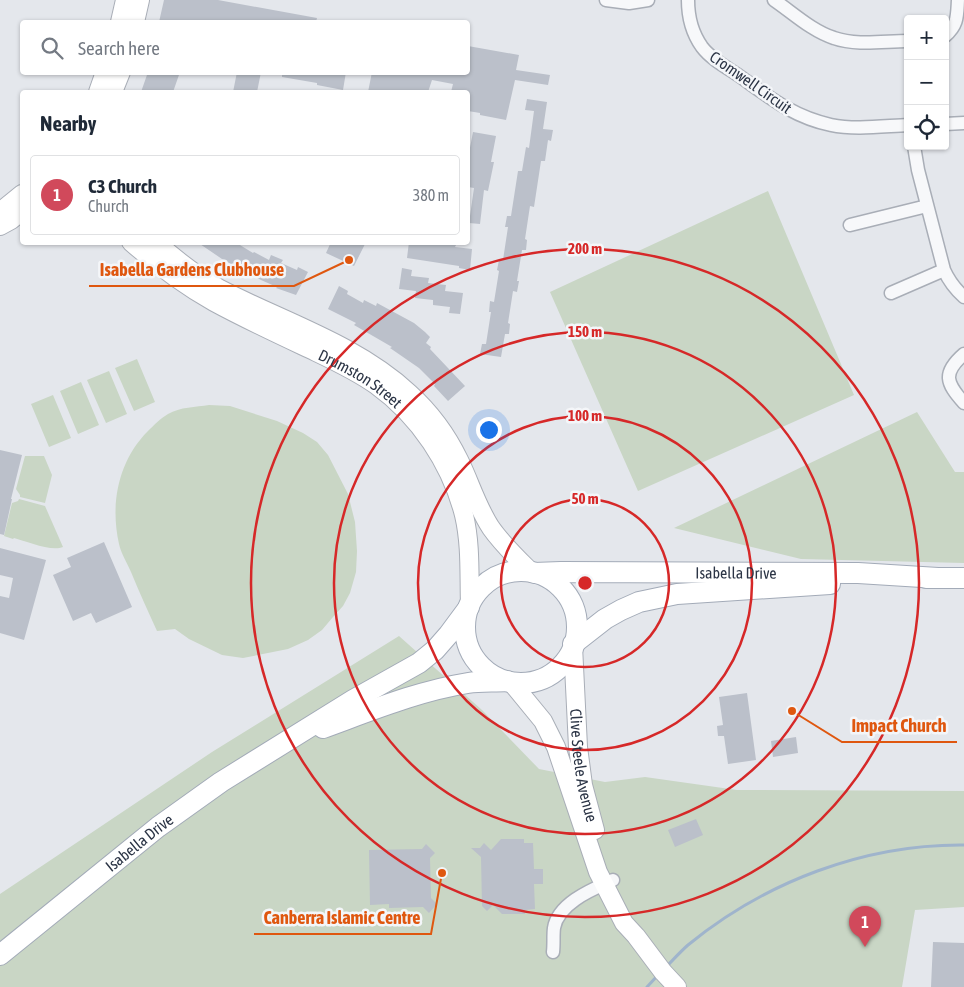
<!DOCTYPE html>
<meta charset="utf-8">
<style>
body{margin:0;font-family:"Asap Condensed",sans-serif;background:#f6f6f7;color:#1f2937}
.controls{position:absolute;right:15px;top:15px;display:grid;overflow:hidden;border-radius:5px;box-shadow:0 1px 4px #0004}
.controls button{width:45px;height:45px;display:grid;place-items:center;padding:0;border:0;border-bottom:1px solid #e0e1e3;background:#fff;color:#1f2937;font:25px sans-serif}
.you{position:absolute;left:488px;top:429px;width:18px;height:18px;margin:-12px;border:4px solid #fff;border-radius:50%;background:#1a73e8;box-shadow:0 0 0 8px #1a73e833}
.badge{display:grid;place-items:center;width:32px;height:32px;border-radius:50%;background:#d1495b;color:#fff;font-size:16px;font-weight:700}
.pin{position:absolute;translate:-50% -41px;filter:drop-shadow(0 1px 2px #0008)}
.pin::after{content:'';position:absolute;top:26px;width:18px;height:15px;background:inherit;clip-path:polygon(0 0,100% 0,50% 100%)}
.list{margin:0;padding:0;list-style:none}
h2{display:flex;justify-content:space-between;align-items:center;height:65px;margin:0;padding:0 20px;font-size:21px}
h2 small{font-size:16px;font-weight:400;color:#747a83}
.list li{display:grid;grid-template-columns:32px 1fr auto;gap:15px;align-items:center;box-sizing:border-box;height:80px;margin:0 10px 10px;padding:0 10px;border:1px solid #e0e1e3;border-radius:5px}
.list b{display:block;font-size:19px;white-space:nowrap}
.list p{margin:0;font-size:16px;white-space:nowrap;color:#747a83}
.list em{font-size:16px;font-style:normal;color:#747a83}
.icon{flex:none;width:28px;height:28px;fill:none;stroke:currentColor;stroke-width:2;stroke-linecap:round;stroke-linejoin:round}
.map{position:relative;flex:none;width:964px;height:987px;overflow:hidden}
.search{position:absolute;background:#fff;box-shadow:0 1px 4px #0004;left:20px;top:20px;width:450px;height:55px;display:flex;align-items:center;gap:12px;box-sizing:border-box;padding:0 18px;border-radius:5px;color:#747a83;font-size:19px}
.panel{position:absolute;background:#fff;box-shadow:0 1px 4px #0004;left:20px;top:90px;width:450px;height:155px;border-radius:5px}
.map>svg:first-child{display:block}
.green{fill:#c9d6c5}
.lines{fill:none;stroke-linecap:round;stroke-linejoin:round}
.stream{stroke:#9fb4cc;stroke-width:3}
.building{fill:#bbc0ca}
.street-casing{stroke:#a9aeb7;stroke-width:15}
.secondary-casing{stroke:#a9aeb7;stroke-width:20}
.primary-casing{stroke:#a3abb8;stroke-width:22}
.street{stroke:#f7f8fa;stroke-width:12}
.secondary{stroke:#fff;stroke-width:18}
.primary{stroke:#fff;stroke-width:20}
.ring{fill:none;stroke:#d62828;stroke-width:2.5}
.labels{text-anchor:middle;stroke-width:5;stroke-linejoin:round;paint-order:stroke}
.street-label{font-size:16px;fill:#2b3445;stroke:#f4f6f9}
.centre{fill:#d62828;stroke:#f4f6f9;stroke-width:2.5}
.ring-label{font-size:15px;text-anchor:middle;font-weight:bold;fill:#d62828;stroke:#f4f6f9;stroke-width:5;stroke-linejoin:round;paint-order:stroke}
.leader{fill:none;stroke:#df570f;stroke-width:2}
.callout-dot{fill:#df570f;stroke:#f4f6f9;stroke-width:2}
.callout-label{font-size:18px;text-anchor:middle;font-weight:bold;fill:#df570f;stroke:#f4f6f9;stroke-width:5;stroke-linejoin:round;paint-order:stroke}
</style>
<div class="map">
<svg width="964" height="987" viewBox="0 0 964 987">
<rect width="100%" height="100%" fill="#e4e7ec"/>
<path class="green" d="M768 191 854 395 638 491 550 292Z
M137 359 155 402 134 411 115 368Z
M109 371 127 414 106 423 87 380Z
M81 382 99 425 78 434 60 391Z
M53 395 71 438 49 447 31 404Z
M209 405 230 406 277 421 303 433 317 442 328 455 348 494 355 522 357 551 356 572 350 593 343 606 333 617 322 630 308 640 288 649 243 658 222 655 189 639 175 629 157 631C148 611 139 592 131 572 127 563 121 553 119 544 110 504 118 461 148 431 154 425 161 418 168 414 180 407 196 407 209 405Z
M917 412 955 472H964V563L801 559 674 528Z
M25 456H44L52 475 45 503 20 497V495L16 489Z
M19 499 45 506 63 547C51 552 26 541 14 538L13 539 4 536 12 503 18 501Z
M399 636 482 710 539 769 605 782 645 777 737 790 964 791V907L915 910 902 987H0V894L212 752Z"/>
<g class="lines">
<path class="stream" d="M666 967C673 960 680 952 688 945 765 882 864 844 964 845
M647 987 658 975"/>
</g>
<path class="building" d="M164 0H218L317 18 316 22H159Z
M468 46 519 55 516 70 550 75 548 85 515 80 506 120 480 115V113L468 111V92H451L453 84 432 80 428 92H368L372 72H468Z
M148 72H180L173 92H141Z
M237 72H261L257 92H233Z
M282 72H346L343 90 317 85V83L282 77Z
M527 99 547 102 543 129 553 130 551 141 548 140 545 161H541L534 207 530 206 525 239 527 240 526 250H522L517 281H519L517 292 513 291 508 323 510 324 509 334H505L501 357 480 354 482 344H486L491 312H489L490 301 494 302 499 271 497 270 499 260H503L508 227H505L507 216H511L518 171H522L526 147 529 148 534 111 525 110Z
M473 132 496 136 491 162H494L488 191 484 190 480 224 469 223 474 188 468 187V158Z
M197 242H235L253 253 254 252 269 260 271 255 283 260 281 263 297 270 298 267 308 272 296 295 276 288 277 287 261 280 233 264V265L222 259Z
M331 242H366L354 266 326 253Z
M409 242H441L456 245 455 247 472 249 470 270 459 268V266L407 258Z
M402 268 412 270 411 276 429 278 428 283 446 285 445 291 463 293 460 314 449 313 450 307 433 305V300L415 298 416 291 399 289Z
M339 286 348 291 347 294 363 303 364 300 376 306 377 303 414 323 425 332 430 337 426 343 431 347 430 349 465 386 448 401 434 386 435 384 419 368 390 348 392 347 354 325 356 323 328 309Z
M0 450 22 455 11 499H12L4 535 0 534Z
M104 542 132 607 96 623 91 613 73 621 53 575 71 567 67 558Z
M0 548 46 560 24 640 0 633V596L9 598 13 578 0 575Z
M747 693 756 760 728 764 724 736H718L717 726 723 725 719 697Z
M796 737 798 753 773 757 771 741Z
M696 819 703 835 675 847 668 830Z
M501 839H524V843H533L534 869H543V884H534L535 909 525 910V914H502L493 905 487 911 482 906 481 857 471 848H480L484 843 491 850Z
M426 844 435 853 430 858 431 898 437 904 429 913 423 907 389 908V904L370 905 369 850 422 849Z
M933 942 964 943V987H931Z"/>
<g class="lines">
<defs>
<path id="street" d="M606 0 629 3 648 0
M688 0C688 17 692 33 702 47 711 59 726 67 738 75 769 97 793 117 831 125 855 130 884 126 908 125
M774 0C793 13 812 31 834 38 857 46 884 41 908 41
M945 36C958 25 957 16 958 0
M945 124 964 123
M914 146 918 170 944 270C949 281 955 289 964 297
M850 225 927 206
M891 293 944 270
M964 354C942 373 946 383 964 403
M553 952C554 944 553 935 554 928 558 903 593 889 613 880"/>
<g id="secondary">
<path d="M120 22 125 0"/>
<path d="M135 22 140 0"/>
<path d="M98 92 105 72"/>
<path d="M113 92 121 72"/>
<path d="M0 212 22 194"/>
<path d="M0 226 11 220 22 211"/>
<path id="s1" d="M131 242C157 265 184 285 214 302 247 320 282 336 316 352 337 362 358 372 376 385 419 416 451 464 464 515 471 545 469 575 470 605"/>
<path d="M156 242C176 260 197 276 220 289 284 322 356 344 409 393 429 411 447 435 459 460 470 482 477 507 491 528 503 545 518 559 532 573"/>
<path id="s2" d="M573 646 578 747 583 785 595 830"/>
<path d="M511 682 543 721 556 747 598 872 624 923 636 936 663 972 677 987"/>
</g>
<g id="primary">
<circle cx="521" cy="627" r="56"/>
<path id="s3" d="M534 573 561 572 858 573 938 578"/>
<path d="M926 578H964"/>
<path d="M573 644 605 619 621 610 639 602 677 594 830 584"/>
<path d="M323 728C370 711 418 691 468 683 480 681 494 682 507 681"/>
<path id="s4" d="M0 955 158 827 221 782 353 700 419 663 435 650 449 634 469 607"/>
</g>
</defs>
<use href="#street" class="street-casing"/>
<use href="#secondary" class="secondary-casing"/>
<use href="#primary" class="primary-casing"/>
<use href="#street" class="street"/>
<use href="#secondary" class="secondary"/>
<use href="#primary" class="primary"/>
</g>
<g class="ring">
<circle cx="585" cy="583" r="84"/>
<circle cx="585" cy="583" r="167"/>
<circle cx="585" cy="583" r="251"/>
<circle cx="585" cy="583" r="334"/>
</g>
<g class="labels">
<g class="street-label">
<text transform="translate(751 82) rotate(35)" y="6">Cromwell Circuit</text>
<text dy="6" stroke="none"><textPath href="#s1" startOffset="268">Drumston Street</textPath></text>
<text dy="6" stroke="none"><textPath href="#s3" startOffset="202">Isabella Drive</textPath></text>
<text dy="6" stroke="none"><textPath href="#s2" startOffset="120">Clive Steele Avenue</textPath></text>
<text dy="6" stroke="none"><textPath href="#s4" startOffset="179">Isabella Drive</textPath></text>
</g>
</g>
<circle cx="585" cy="583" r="8" class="centre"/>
<g class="ring-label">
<text x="585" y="254">200 m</text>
<text x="585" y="337">150 m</text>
<text x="585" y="421">100 m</text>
<text x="585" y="504">50 m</text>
</g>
<path class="leader" d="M349 260L294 286H89M792 711L842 742H957M442 873L431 934H254"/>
<g class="callout-dot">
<circle cx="349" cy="260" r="5"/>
<circle cx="792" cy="711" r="5"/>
<circle cx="442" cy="873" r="5"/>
</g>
<g class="callout-label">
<text x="192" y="276">Isabella Gardens Clubhouse</text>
<text x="899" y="732">Impact Church</text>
<text x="342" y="924">Canberra Islamic Centre</text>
</g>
</svg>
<div class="controls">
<button>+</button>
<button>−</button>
<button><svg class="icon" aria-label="locate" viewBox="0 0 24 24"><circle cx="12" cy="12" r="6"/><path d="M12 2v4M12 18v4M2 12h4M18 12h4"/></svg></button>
</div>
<div class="you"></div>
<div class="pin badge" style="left:865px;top:947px">1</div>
<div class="search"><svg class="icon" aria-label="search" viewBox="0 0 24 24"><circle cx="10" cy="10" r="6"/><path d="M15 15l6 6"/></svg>Search here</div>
<section class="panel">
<h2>Nearby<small></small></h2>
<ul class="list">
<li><span class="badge">1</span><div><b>C3 Church</b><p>Church</p></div><em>380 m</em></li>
</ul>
</section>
</div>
